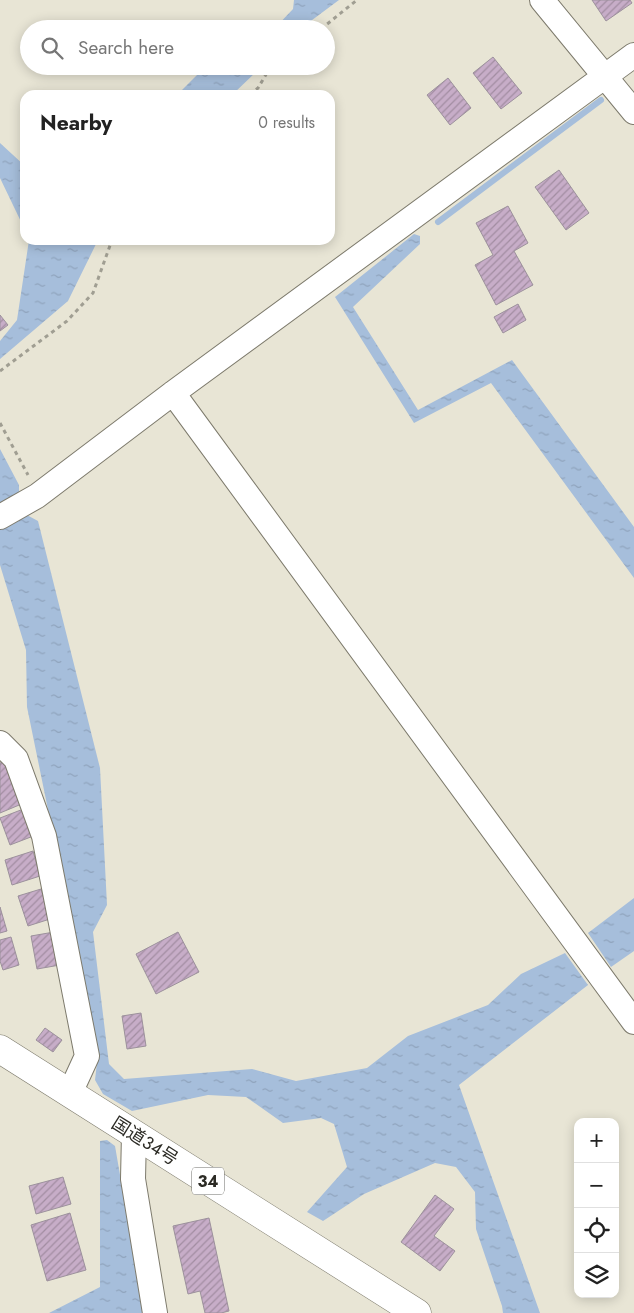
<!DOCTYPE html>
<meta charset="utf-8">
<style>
body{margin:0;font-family:Jost,"Noto Sans JP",sans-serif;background:#f6f6f6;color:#222}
.controls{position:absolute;right:15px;bottom:15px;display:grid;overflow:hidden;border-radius:10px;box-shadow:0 2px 12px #0003}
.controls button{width:45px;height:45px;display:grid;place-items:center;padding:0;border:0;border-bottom:1px solid #e0e0e0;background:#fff;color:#222;font:25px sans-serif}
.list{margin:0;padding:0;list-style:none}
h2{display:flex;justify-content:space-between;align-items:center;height:65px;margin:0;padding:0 20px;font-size:21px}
h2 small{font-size:16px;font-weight:400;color:#767676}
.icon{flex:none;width:28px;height:28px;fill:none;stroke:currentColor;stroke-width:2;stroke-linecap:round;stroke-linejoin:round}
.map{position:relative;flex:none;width:634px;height:1313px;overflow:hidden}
.search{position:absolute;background:#fff;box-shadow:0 2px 12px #0003;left:20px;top:20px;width:315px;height:55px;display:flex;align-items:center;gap:12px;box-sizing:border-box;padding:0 18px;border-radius:28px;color:#767676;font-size:19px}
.panel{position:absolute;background:#fff;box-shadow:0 2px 12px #0003;left:20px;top:90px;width:315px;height:155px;border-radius:15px}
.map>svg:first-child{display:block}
.water{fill:url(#water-ripples)}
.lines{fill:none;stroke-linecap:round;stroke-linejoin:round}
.stream{stroke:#a6bedb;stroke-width:6}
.building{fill:url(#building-hatch);stroke:#9c919c}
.minor-casing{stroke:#7d7a6c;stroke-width:26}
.highway-casing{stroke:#7d7a6c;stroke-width:29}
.path{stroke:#a09e92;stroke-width:3;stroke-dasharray:4 4;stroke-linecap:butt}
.minor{stroke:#fff;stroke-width:24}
.highway{stroke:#fff;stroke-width:28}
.labels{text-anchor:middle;stroke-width:4.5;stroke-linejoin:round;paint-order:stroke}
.shield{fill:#fff;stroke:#6b6b66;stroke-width:1}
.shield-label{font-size:16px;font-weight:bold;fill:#2c2b25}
.street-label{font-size:18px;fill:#2c2b25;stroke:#fff}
</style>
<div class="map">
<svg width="634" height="1313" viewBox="0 0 634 1313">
<defs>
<pattern id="water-ripples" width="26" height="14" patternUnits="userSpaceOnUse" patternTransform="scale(1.25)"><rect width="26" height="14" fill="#a6bedb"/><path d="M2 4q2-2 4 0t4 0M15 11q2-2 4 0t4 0" fill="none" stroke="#8fa3bc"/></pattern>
<pattern id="building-hatch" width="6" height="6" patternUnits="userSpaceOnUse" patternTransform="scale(1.25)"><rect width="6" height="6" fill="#c7adc8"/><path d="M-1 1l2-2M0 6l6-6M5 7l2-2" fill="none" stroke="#a28da2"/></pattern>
</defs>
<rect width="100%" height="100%" fill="#e8e5d5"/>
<path class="water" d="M294 0H339L300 29H274L293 9Z
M206 66H257L258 70 232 95H177Z
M0 143 25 166V230L0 178Z
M414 234 420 236V244L353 307 418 410 512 360 634 527V578L491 383 414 423 335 297Z
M29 240H98L68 301 0 359V341L17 320Z
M0 449 19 485V503L25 514 38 521 100 768 107 905 93 932 109 1064 124 1079 252 1069 296 1081 367 1068 408 1036 488 1005 521 974 565 953 588 985 459 1085 540 1313H503L502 1306 476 1229 475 1192 456 1167 435 1163 364 1194 323 1221 307 1212 347 1167 334 1124 321 1118 283 1123 246 1097 208 1095 132 1111 103 1094 95 1080 98 1054 27 707 26 650 0 565Z
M634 898V951L611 967 588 933Z
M107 1140 115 1146 144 1313H49L100 1287V1141Z"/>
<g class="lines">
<path class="stream" d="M438 222 601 100"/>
</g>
<path class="building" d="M592 0H630L632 3 606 21Z
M493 57 522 93 501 109 473 73Z
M448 78 471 108 450 125 427 95Z
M559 170 589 213 566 230 535 187Z
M508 206 528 243 514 251 533 285 496 305 475 265 493 255 476 223Z
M518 304 526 320 503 333 494 317Z
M0 315 8 325 0 331Z
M7 760 24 803 0 813V763Z
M26 808 36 835 10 845 0 818Z
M33 851 40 876 12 885 5 860Z
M41 889 50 919 28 926 18 896Z
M0 907 7 931 0 933Z
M54 932 60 965 37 969 31 936Z
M178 932 199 972 156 994 136 954Z
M11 937 19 965 3 970 0 961V940Z
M141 1013 146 1046 127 1049 122 1016Z
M45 1028 62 1040 53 1052 36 1040Z
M63 1177 71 1204 36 1214 29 1186Z
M435 1195 454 1209 434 1236 455 1251 440 1271 401 1242Z
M70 1213 86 1270 47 1281 31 1225Z
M209 1218 229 1311 221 1313H205L200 1291 188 1294 173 1226Z"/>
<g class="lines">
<defs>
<path id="minor" d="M542 0 634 112
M173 393 634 1022
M0 517 37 496 173 393 634 55
M0 743 16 759 44 836 87 1056 70 1093
M134 1134 133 1179 155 1313"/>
<path id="highway" d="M0 1049 417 1313"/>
</defs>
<use href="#minor" class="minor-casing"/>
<use href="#highway" class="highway-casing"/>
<path class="path" d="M321 29 357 0
M250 95 258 88 271 66
M0 371 67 321 93 293 112 240
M0 423 28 475"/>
<use href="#minor" class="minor"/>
<use href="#highway" class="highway"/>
</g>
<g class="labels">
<rect class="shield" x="192" y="1167.5" width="32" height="27" rx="4"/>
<g class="shield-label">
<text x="208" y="1187">34</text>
</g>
<g class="street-label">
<text transform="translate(145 1141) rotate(32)" y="6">国道34号</text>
</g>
</g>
</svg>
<div class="controls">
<button>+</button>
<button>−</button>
<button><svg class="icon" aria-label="locate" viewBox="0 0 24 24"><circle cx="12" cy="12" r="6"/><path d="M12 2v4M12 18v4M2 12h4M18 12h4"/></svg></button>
<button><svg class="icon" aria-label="layers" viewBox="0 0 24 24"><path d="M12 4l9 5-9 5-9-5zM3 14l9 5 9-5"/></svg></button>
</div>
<div class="search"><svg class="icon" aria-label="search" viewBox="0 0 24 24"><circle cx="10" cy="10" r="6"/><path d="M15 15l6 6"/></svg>Search here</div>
<section class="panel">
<h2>Nearby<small>0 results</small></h2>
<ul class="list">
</ul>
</section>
</div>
